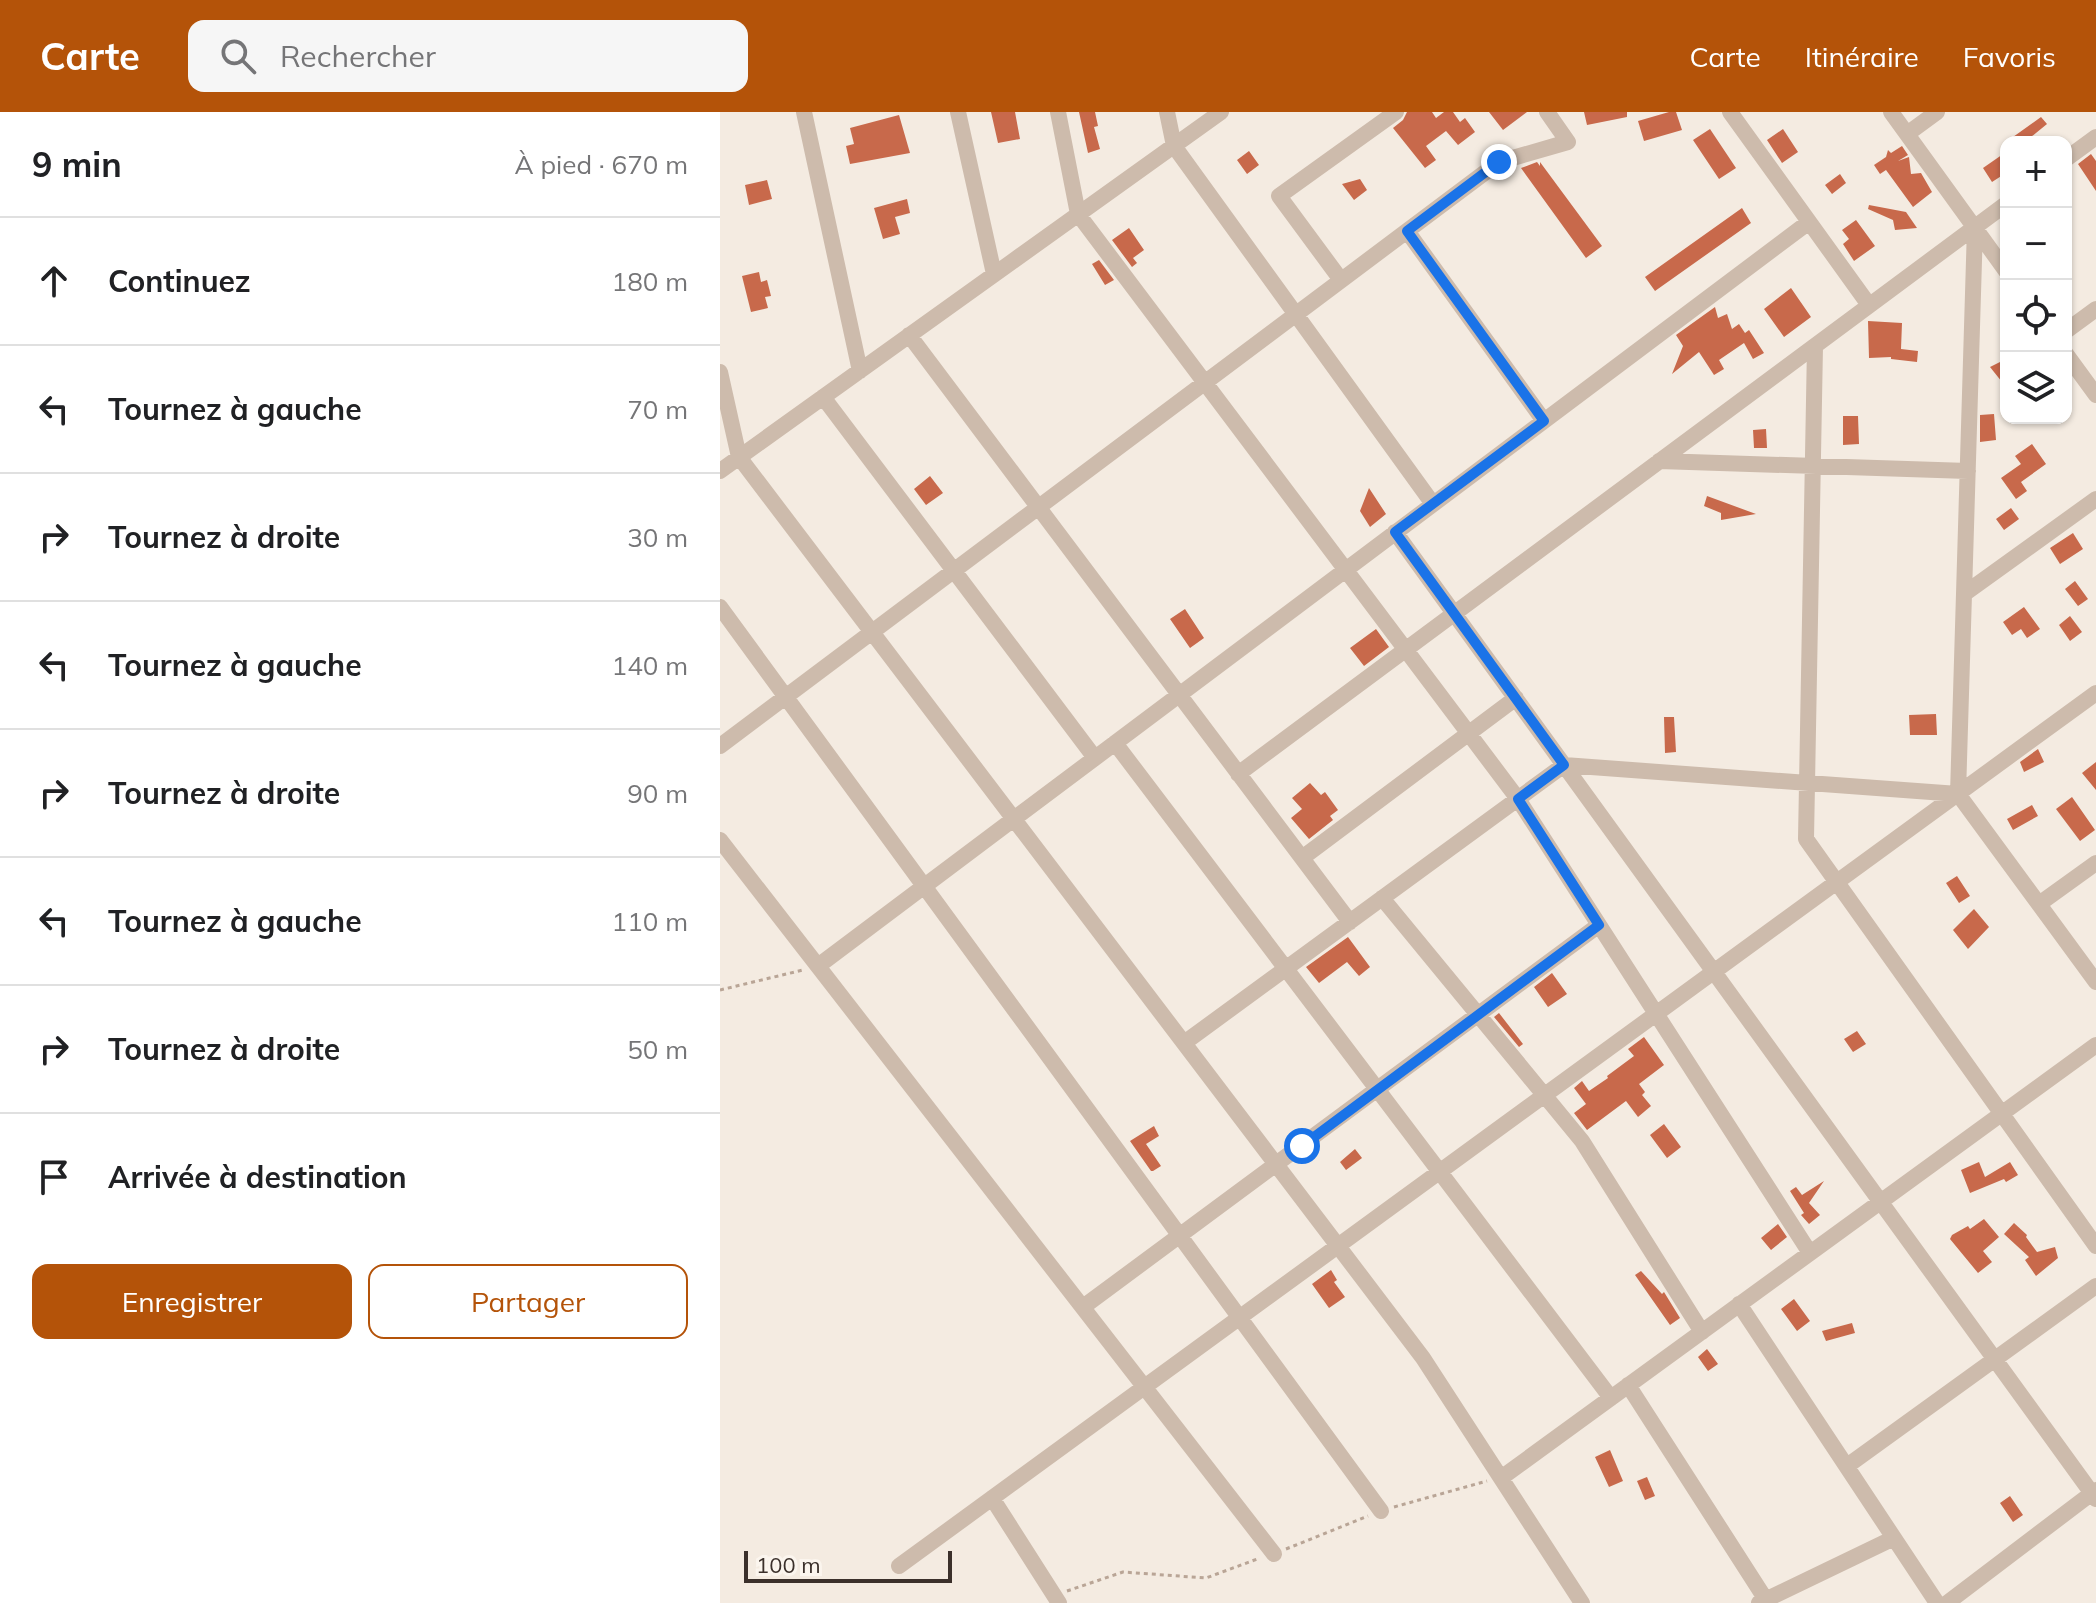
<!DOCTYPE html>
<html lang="fr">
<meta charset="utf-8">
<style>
body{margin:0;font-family:Mulish,sans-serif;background:#f6f6f6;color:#202124}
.controls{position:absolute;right:24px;top:24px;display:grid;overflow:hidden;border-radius:16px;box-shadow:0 2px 6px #0004}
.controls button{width:72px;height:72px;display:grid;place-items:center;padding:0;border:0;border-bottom:2px solid #e0e0e0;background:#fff;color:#202124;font:40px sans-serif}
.scale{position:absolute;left:24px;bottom:20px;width:208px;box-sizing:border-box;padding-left:8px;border:4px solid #3b302b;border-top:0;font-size:22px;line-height:28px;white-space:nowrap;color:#3b302b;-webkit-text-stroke:6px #fbf5ee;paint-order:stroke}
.stop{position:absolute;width:24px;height:24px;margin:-18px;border:6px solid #1a73e8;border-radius:50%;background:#fff}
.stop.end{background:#1a73e8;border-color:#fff;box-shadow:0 2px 8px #0008}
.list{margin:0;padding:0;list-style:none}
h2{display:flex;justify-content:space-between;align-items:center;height:104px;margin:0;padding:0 32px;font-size:34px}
h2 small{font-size:26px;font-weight:400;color:#757577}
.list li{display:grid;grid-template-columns:52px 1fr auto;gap:24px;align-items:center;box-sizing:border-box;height:128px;padding:0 32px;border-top:2px solid #e0e0e0}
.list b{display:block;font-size:30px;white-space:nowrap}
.list em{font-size:26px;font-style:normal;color:#757577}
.actions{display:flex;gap:16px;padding:24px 32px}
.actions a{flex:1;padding:18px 0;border:2px solid #b45309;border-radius:16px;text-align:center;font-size:28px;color:#b45309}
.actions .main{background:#b45309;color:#fff}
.icon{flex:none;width:44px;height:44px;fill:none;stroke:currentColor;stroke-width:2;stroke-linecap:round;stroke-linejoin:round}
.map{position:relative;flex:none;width:1376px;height:1491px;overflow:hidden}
header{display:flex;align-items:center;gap:48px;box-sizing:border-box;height:112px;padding:0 40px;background:#b45309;color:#fff}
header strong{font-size:38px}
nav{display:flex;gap:44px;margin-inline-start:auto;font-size:28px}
.search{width:560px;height:72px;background:#f6f6f6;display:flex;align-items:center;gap:20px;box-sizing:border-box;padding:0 28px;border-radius:16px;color:#757577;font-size:30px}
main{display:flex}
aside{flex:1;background:#fff}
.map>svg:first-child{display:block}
.building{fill:#c8694b}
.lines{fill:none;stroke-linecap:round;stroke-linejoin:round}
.path{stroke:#b9a596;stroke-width:3;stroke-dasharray:4 4;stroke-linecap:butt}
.minor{stroke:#cdbbac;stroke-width:16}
.route{stroke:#1a73e8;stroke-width:10}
</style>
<header>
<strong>Carte</strong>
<div class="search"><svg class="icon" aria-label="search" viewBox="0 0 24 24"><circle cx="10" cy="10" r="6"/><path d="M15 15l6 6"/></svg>Rechercher</div>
<nav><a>Carte</a><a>Itinéraire</a><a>Favoris</a></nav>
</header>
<main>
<aside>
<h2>9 min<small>À pied · 670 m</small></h2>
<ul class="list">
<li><svg class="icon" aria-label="ahead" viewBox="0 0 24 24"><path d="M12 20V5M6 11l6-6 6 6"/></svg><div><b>Continuez</b></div><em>180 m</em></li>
<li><svg class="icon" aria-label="left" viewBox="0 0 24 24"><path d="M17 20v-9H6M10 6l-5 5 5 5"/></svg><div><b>Tournez à gauche</b></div><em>70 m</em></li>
<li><svg class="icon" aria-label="right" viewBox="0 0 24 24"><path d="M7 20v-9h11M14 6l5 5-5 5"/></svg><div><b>Tournez à droite</b></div><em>30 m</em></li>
<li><svg class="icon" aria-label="left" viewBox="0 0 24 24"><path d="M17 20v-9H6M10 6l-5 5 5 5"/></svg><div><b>Tournez à gauche</b></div><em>140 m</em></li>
<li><svg class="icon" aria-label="right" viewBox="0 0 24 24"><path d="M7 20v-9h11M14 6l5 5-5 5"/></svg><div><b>Tournez à droite</b></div><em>90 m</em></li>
<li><svg class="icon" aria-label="left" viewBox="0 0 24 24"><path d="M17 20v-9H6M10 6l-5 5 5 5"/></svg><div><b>Tournez à gauche</b></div><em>110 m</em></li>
<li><svg class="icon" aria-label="right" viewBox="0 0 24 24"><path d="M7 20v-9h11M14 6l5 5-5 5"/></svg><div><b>Tournez à droite</b></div><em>50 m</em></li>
<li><svg class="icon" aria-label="arrive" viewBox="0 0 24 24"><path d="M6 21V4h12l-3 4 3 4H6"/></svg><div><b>Arrivée à destination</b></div></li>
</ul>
<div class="actions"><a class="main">Enregistrer</a><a>Partager</a></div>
</aside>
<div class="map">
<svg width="1376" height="1491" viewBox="0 0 1376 1491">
<rect width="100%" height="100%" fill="#f4ebe1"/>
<path class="building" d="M271 0H295L300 27 278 31Z
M359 0H375L378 14 374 15 380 37 368 41Z
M687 0H712L716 6 724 0H733L740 10 745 6 755 20 738 33 726 19 706 34 716 48 705 56 673 16 683 8Z
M769 0H807L783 18Z
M864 0H907V5L867 13Z
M949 0H956L962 18 924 29 918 9Z
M179 3 190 41 130 52 126 34 134 32 130 16Z
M1321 5 1327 12 1306 29 1286 30Z
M990 17 1016 56 999 67 973 28Z
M1063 17 1078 40 1062 51 1047 28Z
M1182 34 1188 43 1178 49 1189 45 1191 62 1201 61 1212 80 1193 95 1166 58 1160 62 1154 53 1166 45 1168 38 1171 41Z
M529 39 539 53 527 62 517 48Z
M1286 40V61L1272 70 1263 56Z
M1371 42 1376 49V79L1358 52Z
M817 50 820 54V50L882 134 866 146 801 56Z
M1120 62 1126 71 1112 82 1105 73Z
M640 67 647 78 634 88 622 72Z
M47 68 52 87 29 93 25 73Z
M187 87 190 101 175 105 180 122 163 127 154 96Z
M1149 93 1186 100 1197 116 1175 118 1173 108 1148 97Z
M1022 96 1031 111 935 179 925 165Z
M1136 108 1155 134 1134 149 1123 132 1129 127 1122 118Z
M409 116 424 138 413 146 417 151 412 155 392 128Z
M379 148 394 168 385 173 372 152Z
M39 160 41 170 47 168 51 184 45 185 48 196 31 200 22 164Z
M1071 176 1091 205 1064 225 1044 197Z
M995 195 998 206 1007 202 1012 217 1019 212 1025 221 1029 218 1044 241 1033 247 1024 231 999 248 1004 257 994 263 979 240 952 262 963 234 956 223Z
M1148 209 1182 211 1181 237 1198 239 1197 250 1171 247V245L1149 246Z
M1286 247V275L1270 255Z
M1274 302 1276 328 1260 330V303Z
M1123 304H1138L1139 332 1123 333Z
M1046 317 1047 336H1034L1033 318Z
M1312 332 1326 352 1301 370 1307 379 1296 387 1281 366 1301 352 1295 344Z
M210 364 223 381 206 393 194 377Z
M649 376 666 402 650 415 640 399Z
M987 384 1036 402 1001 408V401L984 394Z
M1291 396 1299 407 1284 418 1276 407Z
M1353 421 1363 437 1340 452 1330 436Z
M1355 469 1368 487 1358 494 1345 477Z
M1304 495 1320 517 1307 526 1301 517 1292 523 1283 510Z
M465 497 484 526 470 536 450 507Z
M1350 504 1362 520 1350 529 1339 513Z
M656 517 669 535 644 554 630 536Z
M1216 602 1217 623H1190L1189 603Z
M944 605H954L956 640 945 641Z
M1318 637 1324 650 1304 660 1300 650Z
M1376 650V678L1362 661Z
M590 671 601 683 605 680 618 698 610 704 613 708 589 727 571 706 582 697 572 686Z
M1352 685 1375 718 1360 729 1336 697Z
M1312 693 1318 704 1293 718 1287 707Z
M1237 764 1250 784 1239 791 1226 771Z
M1254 797 1269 815 1248 837 1233 818Z
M628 825 650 855 639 864 627 850 599 871 586 855Z
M832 861 847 882 828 895 814 875Z
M779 901 803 932 799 935 774 905Z
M1137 919 1146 932 1133 940 1124 927Z
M924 925 944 953 919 972 925 980 922 983 931 994 918 1005 906 989 867 1018 854 1001 866 992 854 976 862 969 869 979 888 966 887 964 914 944 908 937Z
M944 1012 961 1035 947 1046 930 1023Z
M434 1014 439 1024 426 1032 441 1054 433 1059H431L410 1029Z
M635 1037 642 1046 626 1058 620 1050Z
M1259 1050 1265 1065 1290 1050 1298 1063 1286 1070 1284 1067 1250 1081 1241 1058Z
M1104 1069 1089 1091 1100 1103 1089 1112 1081 1103 1084 1101 1070 1079 1076 1075 1082 1083Z
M1264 1107 1279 1125 1263 1139 1272 1150 1258 1161 1230 1127 1232 1123 1248 1114 1250 1117Z
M1294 1111 1307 1123 1306 1125 1317 1140 1335 1135 1338 1146 1316 1164 1305 1148 1309 1145 1284 1122Z
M1058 1112 1067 1125 1051 1138 1041 1126Z
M611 1158 617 1168 614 1170 625 1185 609 1196 592 1172Z
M921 1159 942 1182 944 1180 960 1206 950 1213 915 1163Z
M1074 1187 1090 1209 1077 1219 1061 1197Z
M1132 1211 1135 1221 1106 1229 1102 1219Z
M987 1237 998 1252 988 1259 978 1245Z
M890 1338 903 1369 889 1375 875 1345Z
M927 1365 935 1384 925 1388 917 1369Z
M1290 1384 1303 1403 1293 1410 1280 1391Z"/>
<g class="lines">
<path class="path" d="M0 878 83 858
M674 1395 767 1369
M566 1437 648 1404
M347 1479 403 1460 486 1466 540 1446"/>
<path class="minor" d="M84 0 140 259
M238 0 274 162
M338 0 358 102 798 687 1090 1141
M447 0 454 34 713 392
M1010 0 1149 193
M1171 0 1286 159
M1187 22 1217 0
M1346 47 1376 25
M1255 115 1238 682 1376 870
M687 119 824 309
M621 168 559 84 676 0
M1346 219 1376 197
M189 223 630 810
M1095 234 1086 727 1376 1134
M1346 242 1376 283
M0 260 19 345 703 1246 862 1491
M103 285 375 646
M939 349 1248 359
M0 359 501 0
M675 420 1376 1387
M1244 482 1376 387
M0 495 661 1399
M395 631 891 1286
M0 634 779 50 848 30 827 0
M518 662 1286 92
M0 728 554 1442
M582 746 796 586
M662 786 862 1029 982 1220
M1319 792 1376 751
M98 854 1089 110
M464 931 844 653 1238 682
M1019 1192 1217 1491
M363 1195 879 813
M908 1273 1048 1491
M1127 1354 1376 1174
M781 1366 1376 933
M272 1386 339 1491
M179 1454 1376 581
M1039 1491 1174 1426
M1227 1491 1376 1378"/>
</g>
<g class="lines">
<path class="route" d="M582 1034 879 813 798 687 844 653 675 420 824 309 687 119 779 50"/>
</g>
</svg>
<div class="controls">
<button>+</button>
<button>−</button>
<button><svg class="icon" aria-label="locate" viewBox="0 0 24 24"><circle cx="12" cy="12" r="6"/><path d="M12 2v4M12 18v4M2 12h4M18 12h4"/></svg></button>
<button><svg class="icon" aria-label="layers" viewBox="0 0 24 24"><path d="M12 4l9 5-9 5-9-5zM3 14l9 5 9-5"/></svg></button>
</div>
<div class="scale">100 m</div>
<div class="stop" style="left:582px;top:1034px"></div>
<div class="stop end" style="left:779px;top:50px"></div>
</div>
</main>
